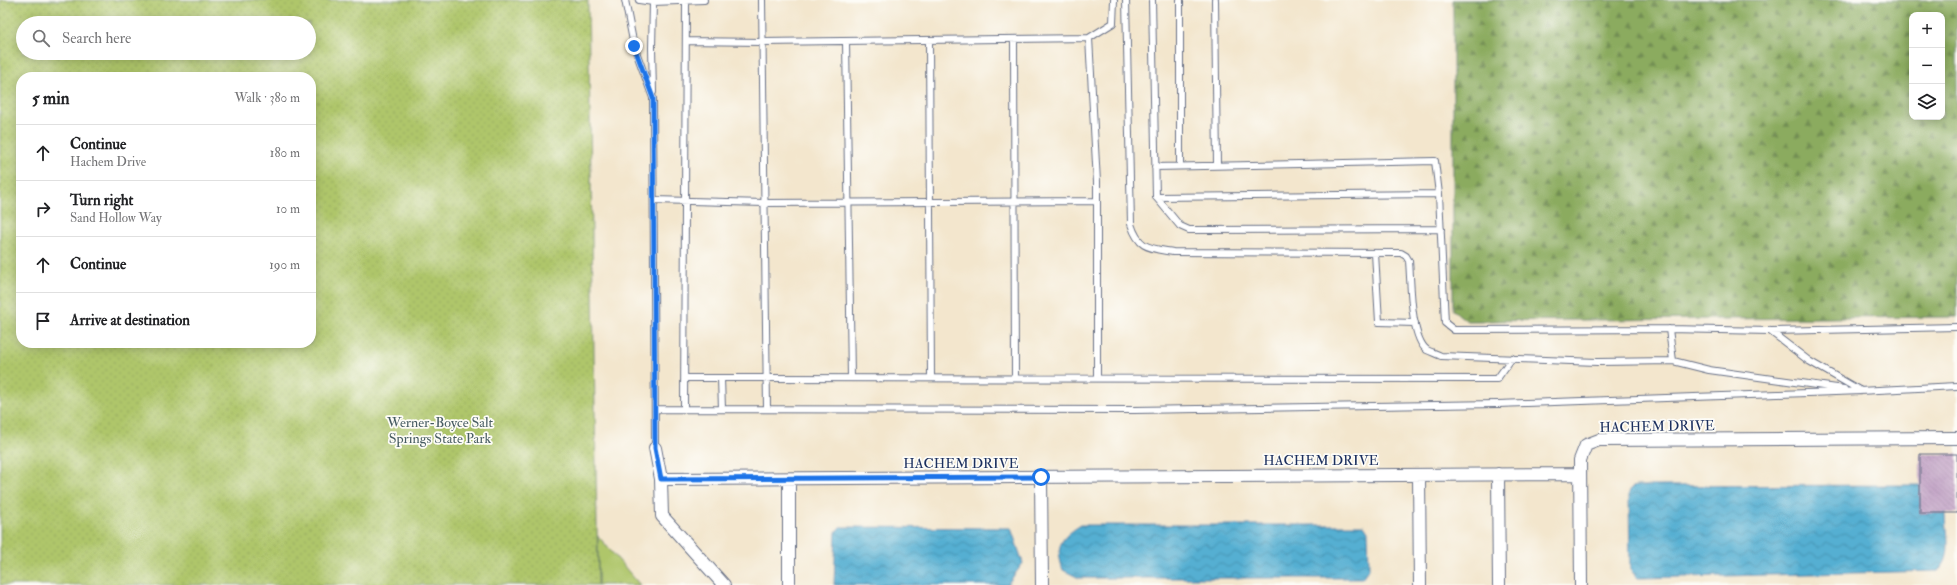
<!DOCTYPE html>
<meta charset="utf-8">
<style>
body{margin:0;font-family:"IM FELL Double Pica",serif;background:#f6f6f6;color:#202124}
.controls{position:absolute;right:12px;top:12px;display:grid;overflow:hidden;border-radius:8px;box-shadow:0 2px 10px #0003}
.controls button{width:36px;height:36px;display:grid;place-items:center;padding:0;border:0;border-bottom:1px solid #e0e0e0;background:#fff;color:#202124;font:20px sans-serif}
.stop{position:absolute;width:12px;height:12px;margin:-9px;border:3px solid #1a73e8;border-radius:50%;background:#fff}
.stop.end{background:#1a73e8;border-color:#fff;box-shadow:0 1px 4px #0008}
.list{margin:0;padding:0;list-style:none}
h2{display:flex;justify-content:space-between;align-items:center;height:52px;margin:0;padding:0 16px;font-size:17px}
h2 small{font-size:13px;font-weight:400;color:#757577}
.list li{display:grid;grid-template-columns:26px 1fr auto;gap:12px;align-items:center;box-sizing:border-box;height:56px;padding:0 16px;border-top:1px solid #e0e0e0}
.list b{display:block;font-size:15px;white-space:nowrap}
.list p{margin:0;font-size:13px;white-space:nowrap;color:#757577}
.list em{font-size:13px;font-style:normal;color:#757577}
.icon{flex:none;width:22px;height:22px;fill:none;stroke:currentColor;stroke-width:2;stroke-linecap:round;stroke-linejoin:round}
.map{position:relative;flex:none;width:1957px;height:585px;overflow:hidden}
.search{position:absolute;background:#fff;box-shadow:0 2px 10px #0003;left:16px;top:16px;width:300px;height:44px;display:flex;align-items:center;gap:10px;box-sizing:border-box;padding:0 14px;border-radius:22px;color:#757577;font-size:15px}
.panel{position:absolute;background:#fff;box-shadow:0 2px 10px #0003;left:16px;top:72px;width:300px;height:276px;border-radius:16px}
.map>svg:first-child{display:block}
.grass{fill:#afc66b;stroke:#657a64}
.forest{fill:url(#forest-firs);stroke:#536d5e;fill-rule:evenodd}
.park{fill:url(#park-dots);stroke:#657a64;fill-rule:evenodd}
.water{fill:url(#water-waves);stroke:#386f98}
.building{fill:url(#building-back-hatch)}
.lines{fill:none;stroke-linecap:round;stroke-linejoin:round}
.service-casing{stroke:#676f85;stroke-width:8}
.minor-casing{stroke:#676f85;stroke-width:14}
.service{stroke:#fff;stroke-width:6}
.minor{stroke:#fff;stroke-width:12}
.route{stroke:#1a73e8;stroke-width:5}
.labels{text-anchor:middle;stroke-width:3.5;stroke-linejoin:round;paint-order:stroke}
.park-label{font-size:14px;fill:#475c62;stroke:#fdfcf7}
.street-label{font-size:14px;fill:#1b2f5e;stroke:#fdfcf7}
</style>
<div class="map">
<svg width="1957" height="585" viewBox="0 0 1957 585">
<defs>
<pattern id="forest-firs" width="22" height="20" patternUnits="userSpaceOnUse"><rect width="22" height="20" fill="#8bab5f"/><path d="M5 1l3.5 6h-7zM16 11l3.5 6h-7z" fill="#718c52"/></pattern>
<pattern id="park-dots" width="8" height="8" patternUnits="userSpaceOnUse"><rect width="8" height="8" fill="#afc66b"/><path d="M2 2h.1M6 6h.1" fill="none" stroke="#96aa5f" stroke-width="1.8" stroke-linecap="round"/></pattern>
<pattern id="water-waves" width="16" height="10" patternUnits="userSpaceOnUse"><rect width="16" height="10" fill="#54afd2"/><path d="M0 5q4-4 8 0t8 0" fill="none" stroke="#458fae"/></pattern>
<pattern id="building-back-hatch" width="6" height="6" patternUnits="userSpaceOnUse"><rect width="6" height="6" fill="#be9cc2"/><path d="M-1 5l2 2M0 0l6 6M5-1l2 2" fill="none" stroke="#9a80a1"/></pattern>
</defs>
<rect width="100%" height="100%" fill="#fdfcf7"/>
<filter id="ink" filterUnits="userSpaceOnUse"><feTurbulence type="fractalNoise" baseFrequency=".025" numOctaves="2"/><feDisplacementMap in="SourceGraphic" scale="8" xChannelSelector="R" yChannelSelector="G"/><feConvolveMatrix kernelMatrix="1 2 1 2 8 2 1 2 1" color-interpolation-filters="sRGB"/></filter>
<filter id="wash" filterUnits="userSpaceOnUse"><feTurbulence type="fractalNoise" baseFrequency=".012" numOctaves="4" result="noise"/><feDisplacementMap in="SourceGraphic" scale="16" xChannelSelector="R" yChannelSelector="G"/><feGaussianBlur stdDeviation="0.9" result="paint"/><feColorMatrix in="noise" values="0 0 0 0 0 0 0 0 0 0 0 0 0 0 0 0 0 1.4 0 .05"/><feComposite in="paint" operator="in"/></filter>
<g filter="url(#wash)">
<rect width="100%" height="100%" fill="#f3e6cd"/>
<path class="grass" d="M598 536 640 585H598Z"/>
<path class="forest" d="M1453 0H1957V317L1467 321 1453 310ZM1912 15H1942V117H1912Z"/>
<path class="park" d="M0 0H588L598 585H0ZM23 23H309V53H23ZM21 77H311V343H21Z"/>
<path class="water" d="M1920 485V513H1946C1946 531 1954 558 1938 571L1638 578 1630 570 1629 493 1631 488 1636 486Z
M1081 525H1364L1368 531 1369 568 1362 578H1079L1063 570C1055 546 1060 538 1081 525Z
M840 527 1011 528 1023 563 1007 585H834L836 532Z"/>
<g id="blocks">
<path class="building" d="M1920 454H1957V513H1920Z"/>
</g>
</g>
<g filter="url(#ink)">
<use href="#blocks" fill-opacity="0" stroke="#676f85" stroke-width="1"/>
<g class="lines">
<defs>
<path id="service" d="M625 0 634 46 653 98 655 448
M639 0 653 2 704 0
M762 0 767 409
M1126 0 1131 224C1139 249 1149 248 1173 252L1401 253 1406 256 1409 261C1411 282 1410 337 1427 350 1431 352 1437 354 1441 356L1597 362 1673 361
M1152 0 1156 197 1439 194 1445 323 1454 330 1669 329 1770 331 1957 327
M1180 0V166
M1215 0 1217 165
M1089 38 1097 182V378
M1014 39 1015 378
M929 40 931 378
M686 41 762 42 1089 38 1113 23 1114 0
M846 41 851 378
M653 92 652 48 653 2
M1155 167 1435 161 1439 194
M1156 197 1180 226 1189 230 1441 229
M654 200 764 203 1097 201
M1375 253 1379 322 1415 323
M1669 329 1673 361 1709 370 1844 389
M1770 331 1809 361 1861 391
M685 378 1497 379 1512 358
M721 378 722 409
M1859 391 1957 386
M655 409 1134 410 1498 404 1862 391
M684 409 686 1"/>
<path id="minor" d="M655 448 661 479 662 516 724 585
M1498 474 1499 585
M1419 475 1420 585
M1041 477 1042 585
M661 479 1580 474
M789 585V479
M1581 585 1580 460 1586 445 1599 440 1957 438"/>
</defs>
<use href="#service" class="service-casing"/>
<use href="#minor" class="minor-casing"/>
<use href="#service" class="service"/>
<use href="#minor" class="minor"/>
</g>
</g>
<g class="lines" filter="url(#ink)">
<path class="route" d="M634 46 653 98 655 448 661 479 1041 477"/>
</g>
<g class="labels">
<g class="park-label">
<text x="440" y="427">Werner-Boyce Salt<tspan x="440" dy="16">Springs State Park</tspan></text>
</g>
<g class="street-label">
<text transform="translate(1657 426) rotate(-1)" y="5">HACHEM DRIVE</text>
<text x="1321" y="465">HACHEM DRIVE</text>
<text x="961" y="468">HACHEM DRIVE</text>
</g>
</g>
</svg>
<div class="controls">
<button>+</button>
<button>−</button>
<button><svg class="icon" aria-label="layers" viewBox="0 0 24 24"><path d="M12 4l9 5-9 5-9-5zM3 14l9 5 9-5"/></svg></button>
</div>
<div class="stop" style="left:1041px;top:477px"></div>
<div class="stop end" style="left:634px;top:46px"></div>
<div class="search"><svg class="icon" aria-label="search" viewBox="0 0 24 24"><circle cx="10" cy="10" r="6"/><path d="M15 15l6 6"/></svg>Search here</div>
<section class="panel">
<h2>5 min<small>Walk · 380 m</small></h2>
<ul class="list">
<li><svg class="icon" aria-label="ahead" viewBox="0 0 24 24"><path d="M12 20V5M6 11l6-6 6 6"/></svg><div><b>Continue</b><p>Hachem Drive</p></div><em>180 m</em></li>
<li><svg class="icon" aria-label="right" viewBox="0 0 24 24"><path d="M7 20v-9h11M14 6l5 5-5 5"/></svg><div><b>Turn right</b><p>Sand Hollow Way</p></div><em>10 m</em></li>
<li><svg class="icon" aria-label="ahead" viewBox="0 0 24 24"><path d="M12 20V5M6 11l6-6 6 6"/></svg><div><b>Continue</b></div><em>190 m</em></li>
<li><svg class="icon" aria-label="arrive" viewBox="0 0 24 24"><path d="M6 21V4h12l-3 4 3 4H6"/></svg><div><b>Arrive at destination</b></div></li>
</ul>
</section>
</div>
